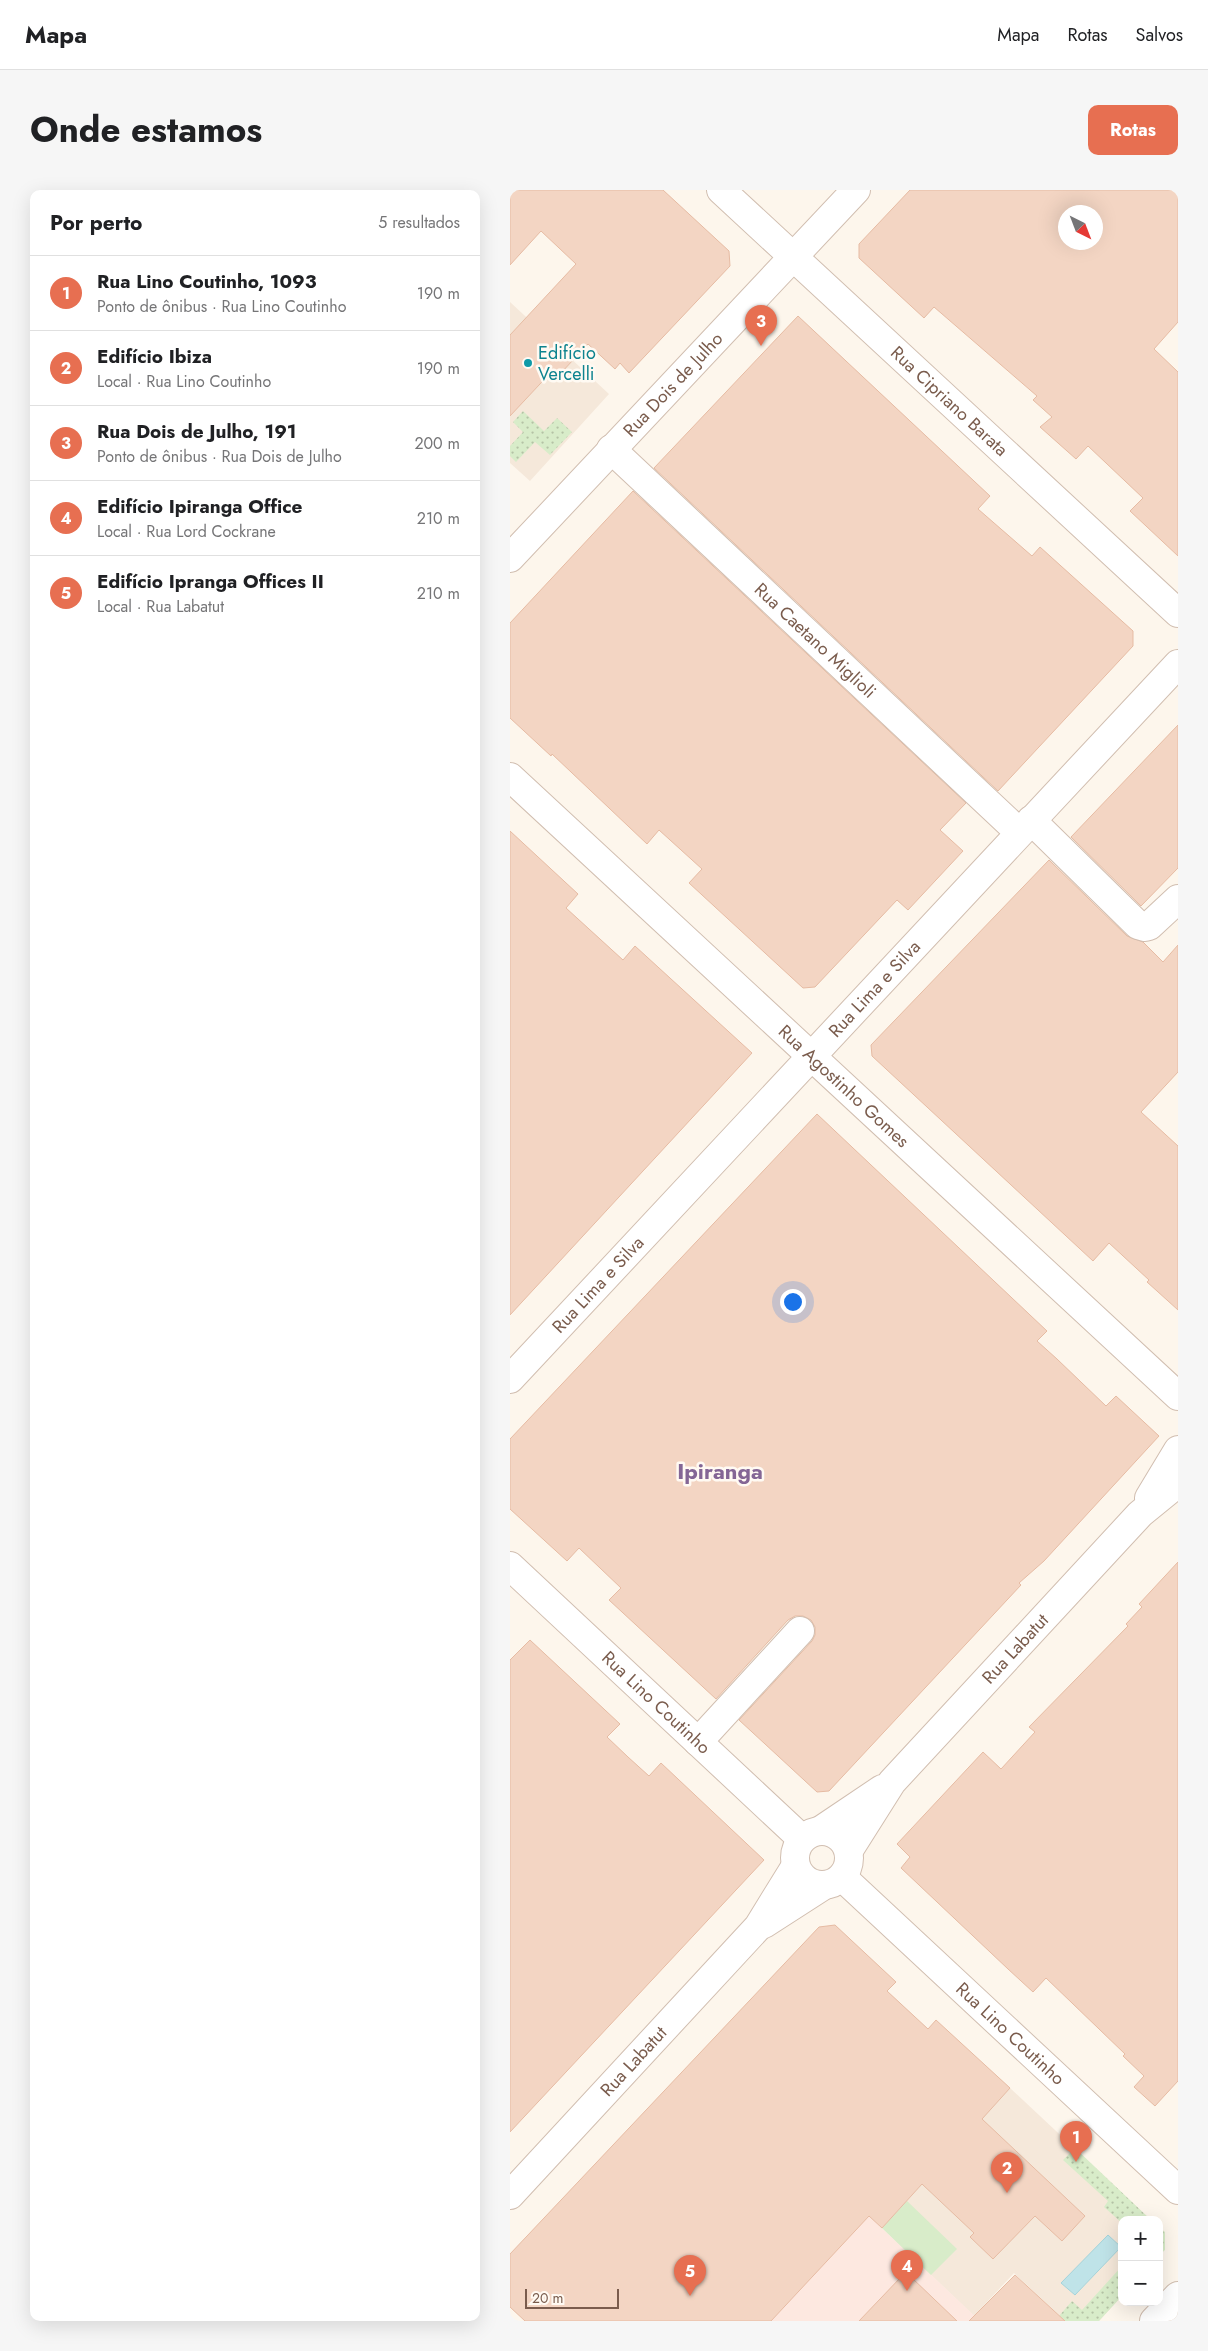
<!DOCTYPE html>
<html lang="pt">
<meta charset="utf-8">
<style>
body{margin:0;font-family:Jost,sans-serif;background:#f6f6f6;color:#202124}
.controls{position:absolute;right:15px;bottom:15px;display:grid;overflow:hidden;border-radius:10px;box-shadow:0 5px 20px #0002}
.controls button{width:45px;height:45px;display:grid;place-items:center;padding:0;border:0;border-bottom:1px solid #e0e0e0;background:#fff;color:#202124;font:25px sans-serif}
.compass{position:absolute;left:548px;top:15px;width:45px;height:45px;border-radius:50%;background:#fff;box-shadow:0 5px 20px #0002;rotate:138deg}
.scale{position:absolute;left:15px;bottom:12px;width:94px;box-sizing:border-box;padding-left:5px;border:2px solid #7a5c4d;border-top:0;font-size:14px;line-height:18px;white-space:nowrap;color:#7a5c4d;-webkit-text-stroke:4px #fffaf3;paint-order:stroke}
.you{position:absolute;left:282px;top:1111px;width:18px;height:18px;margin:-12px;border:4px solid #fff;border-radius:50%;background:#1a73e8;box-shadow:0 0 0 8px #1a73e833}
.badge{display:grid;place-items:center;width:32px;height:32px;border-radius:50%;background:#e76f51;color:#fff;font-size:16px;font-weight:700}
.pin{position:absolute;translate:-50% -41px;filter:drop-shadow(0 1px 2px #0008)}
.pin::after{content:'';position:absolute;top:26px;width:18px;height:15px;background:inherit;clip-path:polygon(0 0,100% 0,50% 100%)}
.list{margin:0;padding:0;list-style:none}
h2{display:flex;justify-content:space-between;align-items:center;height:65px;margin:0;padding:0 20px;font-size:21px}
h2 small{font-size:16px;font-weight:400;color:#757577}
.list li{display:grid;grid-template-columns:32px 1fr auto;gap:15px;align-items:center;box-sizing:border-box;height:75px;padding:0 20px;border-top:1px solid #e0e0e0}
.list b{display:block;font-size:19px;white-space:nowrap}
.list p{margin:0;font-size:16px;white-space:nowrap;color:#757577}
.list em{font-size:16px;font-style:normal;color:#757577}
.map{position:relative;flex:none;width:668px;height:2131px;overflow:hidden;border-radius:10px}
header{display:flex;align-items:center;gap:30px;box-sizing:border-box;height:70px;padding:0 25px;background:#fff;border-bottom:1px solid #e0e0e0}
header strong{font-size:24px}
nav{display:flex;gap:28px;margin-inline-start:auto;font-size:18px}
.intro{display:flex;align-items:center;justify-content:space-between;box-sizing:border-box;height:120px;padding:0 30px}
h1{margin:0;font-size:35px}
.button{padding:12px 22px;border-radius:10px;background:#e76f51;color:#fff;font-size:18px;font-weight:700}
main{display:flex;gap:30px;padding:0 30px}
aside{flex:1;background:#fff;border-radius:10px;box-shadow:0 5px 20px #0002}
.map>svg:first-child{display:block}
.residential{fill:#f5e8da}
.commercial{fill:#fde8e0}
.grass{fill:url(#grass-dots)}
.pitch{fill:#d8ecc9}
.water{fill:#bfe3e8;stroke:#a5d3da}
.building{fill:#f3d5c3;stroke:#e6bba3;fill-rule:evenodd}
.lines{fill:none;stroke-linecap:round;stroke-linejoin:round}
.minor-casing{stroke:#d1beb0;stroke-width:30}
.minor{stroke:#fff;stroke-width:28}
.culture-dot{fill:#0f9aa8;stroke:#fffaf3;stroke-width:2}
.labels{text-anchor:middle;stroke-width:5;stroke-linejoin:round;paint-order:stroke}
.culture-label{font-size:18px;fill:#0d838f;stroke:#fffaf3;text-anchor:start}
.street-label{font-size:18px;fill:#7a5c4d;stroke:#fffaf3}
.district-label{font-size:22px;font-weight:bold;fill:#846695;stroke:#fffaf3}
</style>
<header>
<strong>Mapa</strong>
<nav><a>Mapa</a><a>Rotas</a><a>Salvos</a></nav>
</header>
<div class="intro"><h1>Onde estamos</h1><a class="button">Rotas</a></div>
<main>
<aside>
<h2>Por perto<small>5 resultados</small></h2>
<ul class="list">
<li><span class="badge">1</span><div><b>Rua Lino Coutinho, 1093</b><p>Ponto de ônibus · Rua Lino Coutinho</p></div><em>190 m</em></li>
<li><span class="badge">2</span><div><b>Edifício Ibiza</b><p>Local · Rua Lino Coutinho</p></div><em>190 m</em></li>
<li><span class="badge">3</span><div><b>Rua Dois de Julho, 191</b><p>Ponto de ônibus · Rua Dois de Julho</p></div><em>200 m</em></li>
<li><span class="badge">4</span><div><b>Edifício Ipiranga Office</b><p>Local · Rua Lord Cockrane</p></div><em>210 m</em></li>
<li><span class="badge">5</span><div><b>Edifício Ipranga Offices II</b><p>Local · Rua Labatut</p></div><em>210 m</em></li>
</ul>
</aside>
<div class="map">
<svg width="668" height="2131" viewBox="0 0 668 2131">
<defs>
<pattern id="grass-dots" width="8" height="8" patternUnits="userSpaceOnUse" patternTransform="scale(1.25)"><rect width="8" height="8" fill="#d8ecc9"/><path d="M2 2h.1M6 6h.1" fill="none" stroke="#b4c2a5" stroke-width="1.8" stroke-linecap="round"/></pattern>
</defs>
<rect width="100%" height="100%" fill="#fdf6ec"/>
<path class="residential" d="M0 112 99 204 20 291 0 273Z
M500 1898 641 2030H612V2106L589 2131H555L504 2083 464 2126 372 2038Z"/>
<path class="commercial" d="M359 2026 470 2131H70Z"/>
<path class="grass" d="M13 221 34 241 47 228 62 242 40 265 25 252 6 272 0 266V256L13 242 3 232Z
M565 1958 641 2030H612V2033L594 2017 598 2011 553 1970Z
M649 2037 655 2042V2060L649 2065Z
M612 2076V2106L589 2131H555L549 2126 562 2111 572 2120Z"/>
<path class="pitch" d="M397 2011 447 2059 421 2085 372 2038Z"/>
<path class="water" d="M598 2045 611 2057 565 2105 551 2093Z"/>
<path class="building" d="M0 0H153L219 61 220 76 119 183 110 173 105 179 78 154 50 184 44 179 0 226V145L66 74 31 41 0 75Z
M400 0H668V132L644 159 668 182V366L620 321 633 308 578 256 566 269 530 237 542 227 523 210 527 206 424 117 414 128 349 68V54ZM556 22H586V52H556Z
M288 126 480 306 468 319 522 366 530 357 623 441V456L488 601 144 278Z
M123 301 456 613 430 640 453 661 398 720 387 710 305 797 293 798 179 693 192 679 149 640 137 654 42 564 41 566 0 528V433Z
M668 535V678L631 716 561 647Z
M0 641 68 704 56 718 113 770 125 756 242 863 0 1125Z
M539 670 617 746 633 752 653 772 668 755V882L631 922 668 956V1120L637 1092 639 1090 599 1053 583 1071 362 866 361 855Z
M307 924 537 1141 527 1151 547 1169 596 1216 606 1206 649 1246 534 1371 509 1393 511 1395 319 1601 307 1602 229 1530 302 1451 305 1445V1437L301 1430 293 1426H285L278 1430 206 1509 99 1410 111 1398 69 1358 57 1371 0 1319V1249Z
M668 1372V1891L645 1916 624 1897 634 1886 613 1866 615 1864 536 1788 523 1802 498 1779 391 1678 400 1667 387 1654 473 1562 491 1579 525 1542 519 1537 618 1436 616 1434 632 1417 629 1414Z
M20 1450 110 1534 97 1547 118 1567 139 1586 151 1573 254 1670 0 1942V1470Z
M325 1735 386 1792 377 1801 418 1839 426 1830 500 1898 472 1929 575 2026 552 2051 525 2026 483 2069 460 2047 464 2043 412 1994 372 2038 359 2026 261 2131H15L0 2117V2064L309 1737Z
M505 2085 555 2131H459Z
M391 2087 396 2093 401 2087 447 2131H349Z"/>
<g class="lines">
<defs>
<g id="minor">
<path id="s1" d="M211 0 668 423"/>
<path id="s2" d="M101 259 509 642"/>
<path id="s3" d="M0 368 346 0"/>
<path id="s4" d="M0 587 668 1206"/>
<path d="M521 630 628 735 635 737 639 736 668 709"/>
<path id="s5" d="M0 1189 668 474"/>
<path d="M639 1308 668 1260"/>
<path id="s6" d="M0 1376 292 1649"/>
<path d="M188 1552 290 1441"/>
<path d="M311 1640 372 1599"/>
<circle cx="312" cy="1668" r="27"/>
<path id="s7" d="M339 1660 382 1592 630 1324 668 1293"/>
<path id="s8" d="M332 1687 668 2000"/>
<path d="M254 1734 313 1696"/>
<path id="s9" d="M0 2005 248 1737 285 1677"/>
<path d="M644 2131 668 2106"/>
</g>
</defs>
<use href="#minor" class="minor-casing"/>
<use href="#minor" class="minor"/>
</g>
<circle class="culture-dot" cx="18" cy="173" r="5"/>
<g class="labels">
<g class="culture-label">
<text x="28" y="169">Edifício<tspan x="28" dy="21">Vercelli</tspan></text>
</g>
<g class="street-label">
<text dy="6" stroke="none"><textPath href="#s3" startOffset="238">Rua Dois de Julho</textPath></text>
<text dy="6" stroke="none"><textPath href="#s1" startOffset="311">Rua Cipriano Barata</textPath></text>
<text dy="6" stroke="none"><textPath href="#s2" startOffset="280">Rua Caetano Miglioli</textPath></text>
<text dy="6" stroke="none"><textPath href="#s5" startOffset="534">Rua Lima e Silva</textPath></text>
<text dy="6" stroke="none"><textPath href="#s4" startOffset="455">Rua Agostinho Gomes</textPath></text>
<text dy="6" stroke="none"><textPath href="#s5" startOffset="129">Rua Lima e Silva</textPath></text>
<text dy="6" stroke="none"><textPath href="#s7" startOffset="262">Rua Labatut</textPath></text>
<text dy="6" stroke="none"><textPath href="#s6" startOffset="200">Rua Lino Coutinho</textPath></text>
<text dy="6" stroke="none"><textPath href="#s8" startOffset="230">Rua Lino Coutinho</textPath></text>
<text dy="6" stroke="none"><textPath href="#s9" startOffset="182">Rua Labatut</textPath></text>
</g>
<g class="district-label">
<text x="210" y="1289">Ipiranga</text>
</g>
</g>
</svg>
<div class="controls">
<button>+</button>
<button>−</button>
</div>
<svg class="compass" viewBox="-18 -18 36 36"><path d="M0-13l5 13h-10z" fill="#e53935"/><path d="M0 13l5-13h-10z" fill="#757577"/></svg>
<div class="scale">20 m</div>
<div class="you"></div>
<div class="pin badge" style="left:566px;top:1972px">1</div>
<div class="pin badge" style="left:497px;top:2003px">2</div>
<div class="pin badge" style="left:251px;top:156px">3</div>
<div class="pin badge" style="left:397px;top:2101px">4</div>
<div class="pin badge" style="left:180px;top:2106px">5</div>
</div>
</main>
